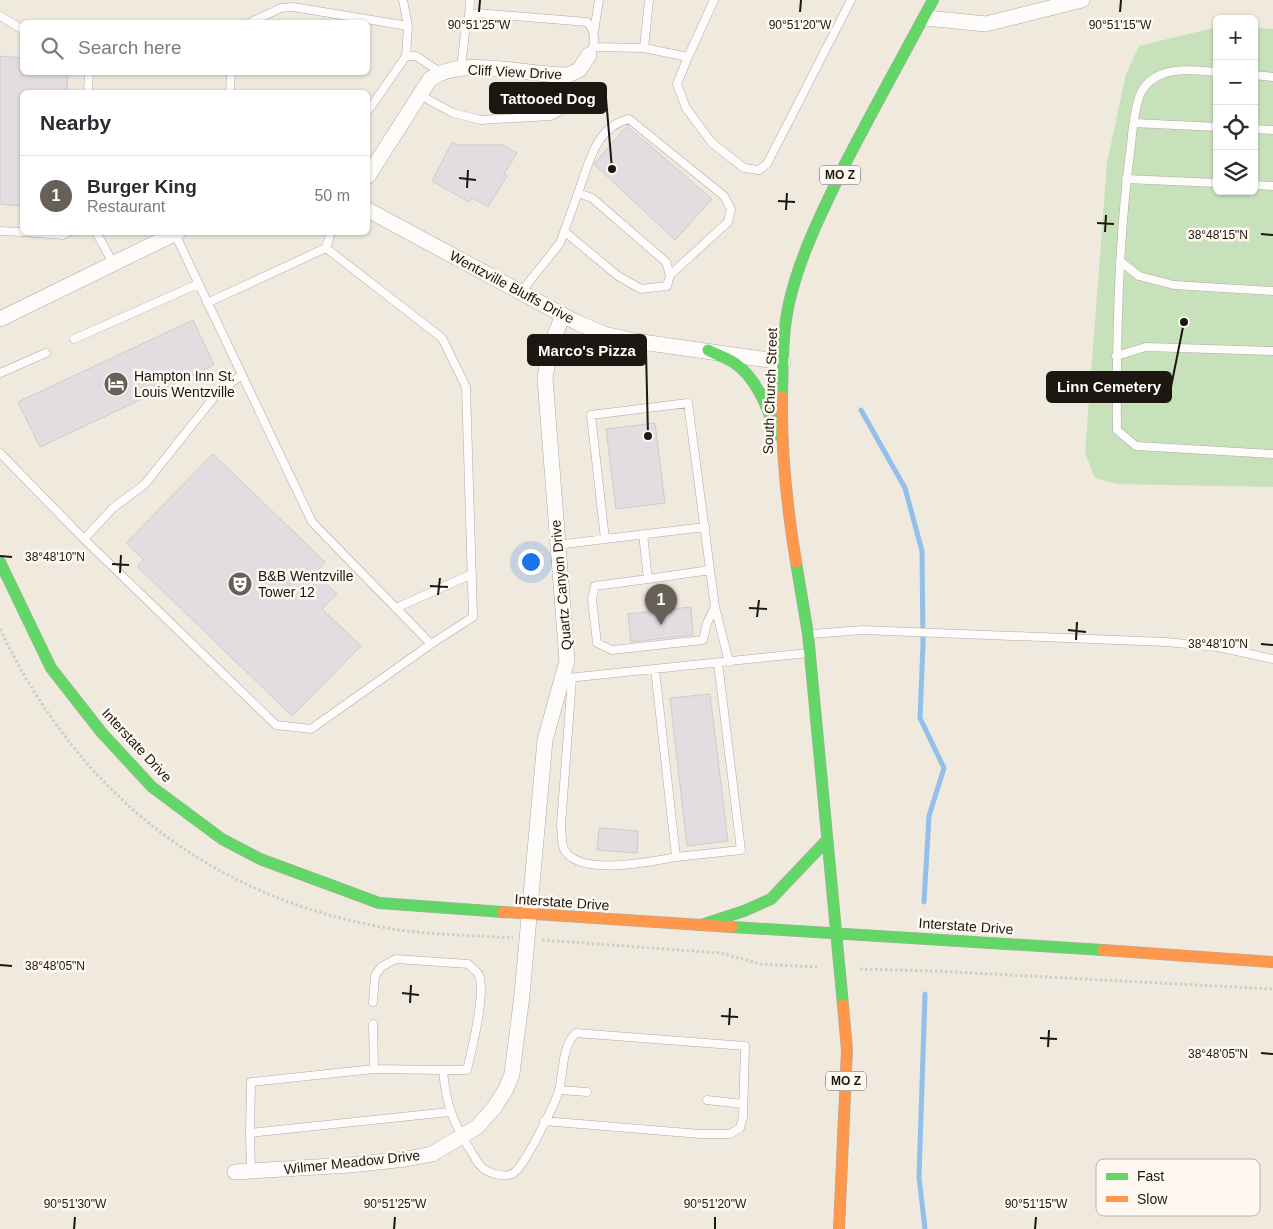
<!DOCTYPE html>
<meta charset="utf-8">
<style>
body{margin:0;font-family:Arial,sans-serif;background:#f7f7f7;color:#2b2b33}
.controls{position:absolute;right:15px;top:15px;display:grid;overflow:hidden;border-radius:8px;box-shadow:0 1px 4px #0004}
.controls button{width:45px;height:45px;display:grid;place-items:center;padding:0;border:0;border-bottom:1px solid #e1e1e2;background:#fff;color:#2b2b33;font:25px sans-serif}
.you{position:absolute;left:530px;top:561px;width:18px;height:18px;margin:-12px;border:4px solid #fff;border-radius:50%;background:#1a73e8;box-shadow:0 0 0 8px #1a73e833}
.badge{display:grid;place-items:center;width:32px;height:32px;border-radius:50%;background:#666058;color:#fff;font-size:16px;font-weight:700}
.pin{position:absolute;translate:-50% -41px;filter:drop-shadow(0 1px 2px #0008)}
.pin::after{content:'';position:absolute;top:26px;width:18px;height:15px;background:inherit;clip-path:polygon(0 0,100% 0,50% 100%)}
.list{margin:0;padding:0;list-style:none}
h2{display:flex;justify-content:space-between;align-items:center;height:65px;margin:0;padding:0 20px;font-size:21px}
h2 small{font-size:16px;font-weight:400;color:#7c7c81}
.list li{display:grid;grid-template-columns:32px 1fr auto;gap:15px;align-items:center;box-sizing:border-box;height:80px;padding:0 20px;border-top:1px solid #e1e1e2}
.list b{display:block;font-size:19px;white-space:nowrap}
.list p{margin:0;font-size:16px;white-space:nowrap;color:#7c7c81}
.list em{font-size:16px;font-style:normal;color:#7c7c81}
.icon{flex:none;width:28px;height:28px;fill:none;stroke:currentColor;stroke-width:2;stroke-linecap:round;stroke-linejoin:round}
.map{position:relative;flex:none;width:1273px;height:1229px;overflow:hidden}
.search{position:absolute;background:#fff;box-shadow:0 1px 4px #0004;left:20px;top:20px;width:350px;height:55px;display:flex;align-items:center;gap:12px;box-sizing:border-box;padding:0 18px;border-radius:8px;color:#7c7c81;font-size:19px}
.panel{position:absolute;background:#fff;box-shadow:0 1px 4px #0004;left:20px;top:90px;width:350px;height:145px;border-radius:8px}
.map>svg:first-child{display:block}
.green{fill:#c7e2bb}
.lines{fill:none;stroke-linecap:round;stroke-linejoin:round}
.stream{stroke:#92c0e8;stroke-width:5}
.building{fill:#e3dde2;stroke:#cfcbca}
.lane-casing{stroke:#b0aaa2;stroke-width:9}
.street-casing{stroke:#b0aaa2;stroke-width:16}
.fast-casing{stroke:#b0aaa2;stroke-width:12}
.slow-casing{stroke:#b0aaa2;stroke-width:12}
.path{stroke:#cfcdca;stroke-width:3;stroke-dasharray:2.5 2.5;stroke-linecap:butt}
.lane{stroke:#fdfcfa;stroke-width:8}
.street{stroke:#fdfcfa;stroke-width:15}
.fast{stroke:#63d668;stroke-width:11}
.slow{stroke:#ff974d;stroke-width:11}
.ticks{fill:none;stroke:#1c1710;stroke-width:2}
.labels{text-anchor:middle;stroke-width:5;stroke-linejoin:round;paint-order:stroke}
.shield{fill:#fef8f1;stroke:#605a54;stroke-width:1}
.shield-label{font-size:12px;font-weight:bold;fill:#1c1710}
.street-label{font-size:14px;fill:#1c1710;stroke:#fef8f1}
.poi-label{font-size:14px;fill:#1c1710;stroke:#fef8f1;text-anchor:start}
.key{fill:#fef8f1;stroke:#bab4ae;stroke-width:1}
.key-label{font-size:14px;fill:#1c1710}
.ticks-label{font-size:12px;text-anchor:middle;fill:#1c1710;stroke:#fef8f1;stroke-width:5;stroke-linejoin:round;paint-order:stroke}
.leader{fill:none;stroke:#1c1710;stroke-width:2}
.callout-dot{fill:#1c1710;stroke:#fef8f1;stroke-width:2}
.callout{fill:#1c1710;stroke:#1c1710;stroke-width:2}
.callout-label{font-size:15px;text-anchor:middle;font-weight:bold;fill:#fff}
</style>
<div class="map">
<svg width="1273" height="1229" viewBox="0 0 1273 1229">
<rect width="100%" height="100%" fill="#f0e9de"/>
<path class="green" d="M1217 27V191H1254V28L1273 29V487L1117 484 1095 478 1085 453 1107 163 1126 74 1139 46Z"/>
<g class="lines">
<path class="stream" d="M861 410 905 488 922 551 923 644 920 718 944 768 929 816 924 902
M925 994 919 1177 925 1229"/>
</g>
<path class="building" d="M0 56 22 58V72H68L67 92H22V206L0 204Z
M627 126 712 199 675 240 594 164Z
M452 142 457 145H503L517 153 504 174 507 176 488 207 472 198 469 202 432 181Z
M193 320 214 365 40 447 18 402Z
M655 423 665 503 616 509 606 429Z
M213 454 325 562 315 573 337 594 322 609 361 646 292 716 137 566 144 560 126 543Z
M691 607 693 635 631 642 628 614Z
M710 694 728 841 687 846 670 698Z
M599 828 638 831 637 853 597 850Z"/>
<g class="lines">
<defs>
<path id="lane" d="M403 0 408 26
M0 16 22 29
M469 17 470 0
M251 22 281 8 293 7 408 26 406 56H416L440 72
M594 32 599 0
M594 47 644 48 649 0
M644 48 688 57 677 84 686 108 712 143 744 168 759 170 767 164 851 0
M688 57 714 0
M461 68 466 23 469 17 478 13 587 22C596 31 596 44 589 55
M1217 72C1192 70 1159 65 1143 89 1136 98 1132 132 1131 145 1118 239 1116 335 1117 430L1136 446 1273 454
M1254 75 1273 77
M88 92 89 72
M230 92 231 72
M420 95 453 113 481 120 551 116 562 110 568 75
M368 111 406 56
M1134 123 1217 127
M1254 129 1273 130
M1126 179 1217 183
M1254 185 1273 186
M578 193C589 164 595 127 629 119L724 196 731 209 728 222 670 275
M0 231 22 232
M23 232 63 235 69 232
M96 232 113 263
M175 234 312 522 431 644 473 617 466 387 442 338 326 248 207 303
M326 248 331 232
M1120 261 1139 276 1174 285 1273 291
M521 292 560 243 578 193 592 198 666 262 670 275 667 286 641 289 618 276 565 232
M74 339 198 284
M1116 356 1146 347 1273 351
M0 373 46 353
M242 375 219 391 145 484 113 508 84 539 276 725 311 729 431 644
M0 453 84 539
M643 534 648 579 710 570
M605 539 705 527
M557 545 605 539 591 415 688 403 715 607 729 662
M648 579 595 586 592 599 597 643 612 650 703 640 707 623 715 607
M396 608 472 574
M812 634 862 630 1166 642 1218 647 1273 659
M655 669 676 857 741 850 718 663
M568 678 808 653
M572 678 561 825C562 832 561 843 564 849 578 877 651 862 676 857
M373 1002 375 976 381 967 396 959 468 964C471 967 477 971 479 975 486 994 472 1049 467 1070H443C446 1108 455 1126 475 1158 479 1166 486 1172 495 1174 503 1176 510 1177 516 1171 525 1163 556 1103 559 1090 564 1072 561 1047 576 1033L745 1046 743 1117 740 1128 730 1134H700L544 1121
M373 1024 374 1069
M443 1070 374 1069 251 1082 250 1133 449 1112
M560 1090 587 1092
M707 1100 743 1104
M250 1133 251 1171"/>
<path id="street" d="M926 18 986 24 1082 0
M368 176 430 79C464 55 528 76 568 75L579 70 589 55
M368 210 576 322 604 334 635 341 783 362
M0 319 178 232
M235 1172 350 1165 406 1159 432 1154 477 1127 494 1108 506 1089 512 1074 522 995 545 740 567 661 545 378 551 345 563 315"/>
<path id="fast" d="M708 350C717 355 728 358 736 364 759 381 768 411 778 435
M782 397C783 364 782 331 790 299 801 253 823 210 843 168 872 111 903 56 933 0
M0 562 51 668 102 733 152 787 222 839 260 859 379 903 503 912
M796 562 808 634 843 1005
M701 925 744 911 771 899 827 840
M732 927 1103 950"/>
<path id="slow" d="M782 397C781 453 787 507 796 562
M503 912 732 927
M1103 950 1273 962
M839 1229 847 1050 843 1005"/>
</defs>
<use href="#lane" class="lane-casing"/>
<use href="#street" class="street-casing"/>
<use href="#fast" class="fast-casing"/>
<use href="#slow" class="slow-casing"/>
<path class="path" d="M0 629C77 790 203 894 381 927 424 935 469 935 513 938
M542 940 720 953 760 964 818 967
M860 969 934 971 1273 989"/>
<use href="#lane" class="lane"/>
<use href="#street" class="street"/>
<use href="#fast" class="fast"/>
<use href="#slow" class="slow"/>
</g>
<path class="ticks" d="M479 12 480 0M800 12 801 0M1120 12 1121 0M459 178 476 180M467 188 468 170M778 201 795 202M786 210 787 193M1097 223 1114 224M1105 232 1106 215M1261 234 1273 235M0 556 12 557M112 564 129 565M120 573 121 555M430 586 448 587M438 595 440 578M749 608 767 609M757 617 759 600M1068 630 1086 632M1076 640 1077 622M1261 644 1273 645M0 965 12 966M402 993 419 995M410 1003 411 985M721 1016 738 1017M729 1025 730 1008M1040 1038 1057 1039M1048 1047 1049 1030M1261 1053 1273 1054M74 1229 75 1217M394 1229 395 1217M715 1229V1217M1035 1229 1036 1217"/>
<defs>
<symbol id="hotel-disc" viewBox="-11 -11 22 22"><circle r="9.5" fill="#666058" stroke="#fef8f1"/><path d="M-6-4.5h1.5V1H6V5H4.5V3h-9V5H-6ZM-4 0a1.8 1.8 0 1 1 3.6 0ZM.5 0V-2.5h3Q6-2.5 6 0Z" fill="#fff"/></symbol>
<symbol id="theatre-disc" viewBox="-11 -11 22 22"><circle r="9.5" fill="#666058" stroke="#fef8f1"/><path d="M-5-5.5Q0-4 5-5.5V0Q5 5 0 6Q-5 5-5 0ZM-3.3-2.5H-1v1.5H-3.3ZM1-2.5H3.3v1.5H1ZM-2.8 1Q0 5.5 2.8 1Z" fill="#fff"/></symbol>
</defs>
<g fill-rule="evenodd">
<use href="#hotel-disc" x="102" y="370" width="28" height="28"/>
<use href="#theatre-disc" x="226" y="570" width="28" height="28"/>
</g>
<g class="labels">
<g class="shield">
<rect x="820" y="165.5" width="40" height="19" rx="4"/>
<rect x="826" y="1071.5" width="40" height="19" rx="4"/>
</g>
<g class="shield-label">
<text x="840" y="179">MO Z</text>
<text x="846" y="1085">MO Z</text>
</g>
<g class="street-label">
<text transform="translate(515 72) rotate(3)" y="5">Cliff View Drive</text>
<text transform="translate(512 287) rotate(28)" y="5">Wentzville Bluffs Drive</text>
<text transform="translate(770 391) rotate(-88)" y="5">South Church Street</text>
<text transform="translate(561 585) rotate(-95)" y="5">Quartz Canyon Drive</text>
<text transform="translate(137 745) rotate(47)" y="5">Interstate Drive</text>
<text transform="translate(562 902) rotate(4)" y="5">Interstate Drive</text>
<text transform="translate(966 926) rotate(4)" y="5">Interstate Drive</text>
<text transform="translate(352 1162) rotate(-6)" y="5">Wilmer Meadow Drive</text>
</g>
<g class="poi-label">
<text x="134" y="381">Hampton Inn St.<tspan x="134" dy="16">Louis Wentzville</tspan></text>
<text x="258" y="581">B&amp;B Wentzville<tspan x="258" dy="16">Tower 12</tspan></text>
</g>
</g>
<rect x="1096" y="1159" width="164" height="57" rx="8" class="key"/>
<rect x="1106" y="1173" width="22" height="7" fill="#63d668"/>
<rect x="1106" y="1196" width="22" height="6" fill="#ff974d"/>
<g class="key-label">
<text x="1137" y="1181">Fast</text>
<text x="1137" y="1204">Slow</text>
</g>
<g class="ticks-label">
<text x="479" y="29">90°51'25"W</text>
<text x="800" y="29">90°51'20"W</text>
<text x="1120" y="29">90°51'15"W</text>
<text x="1218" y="239">38°48'15"N</text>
<text x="55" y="561">38°48'10"N</text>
<text x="1218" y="648">38°48'10"N</text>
<text x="55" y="970">38°48'05"N</text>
<text x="1218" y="1058">38°48'05"N</text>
<text x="75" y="1208">90°51'30"W</text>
<text x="395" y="1208">90°51'25"W</text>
<text x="715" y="1208">90°51'20"W</text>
<text x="1036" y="1208">90°51'15"W</text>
</g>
<path class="leader" d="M612 169L606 98M648 436L646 350M1184 322L1171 387"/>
<g class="callout-dot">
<circle cx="612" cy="169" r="5"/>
<circle cx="648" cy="436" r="5"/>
<circle cx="1184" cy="322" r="5"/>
</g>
<g class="callout">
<rect x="490" y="83" width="116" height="30" rx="5"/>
<rect x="528" y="335" width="118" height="30" rx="5"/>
<rect x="1047" y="372" width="124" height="30" rx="5"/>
</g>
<g class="callout-label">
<text x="548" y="104">Tattooed Dog</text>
<text x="587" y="356">Marco's Pizza</text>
<text x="1109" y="392">Linn Cemetery</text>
</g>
</svg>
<div class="controls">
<button>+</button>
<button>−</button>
<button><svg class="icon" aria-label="locate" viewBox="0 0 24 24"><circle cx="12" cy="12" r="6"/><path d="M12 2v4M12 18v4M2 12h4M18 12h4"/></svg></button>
<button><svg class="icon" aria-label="layers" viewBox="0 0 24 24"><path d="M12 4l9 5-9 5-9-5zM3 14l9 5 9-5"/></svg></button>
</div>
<div class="you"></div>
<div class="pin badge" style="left:661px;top:625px">1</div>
<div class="search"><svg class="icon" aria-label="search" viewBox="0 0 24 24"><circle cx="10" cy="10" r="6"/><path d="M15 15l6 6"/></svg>Search here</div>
<section class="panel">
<h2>Nearby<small></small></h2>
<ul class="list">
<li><span class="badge">1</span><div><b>Burger King</b><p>Restaurant</p></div><em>50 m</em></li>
</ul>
</section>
</div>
